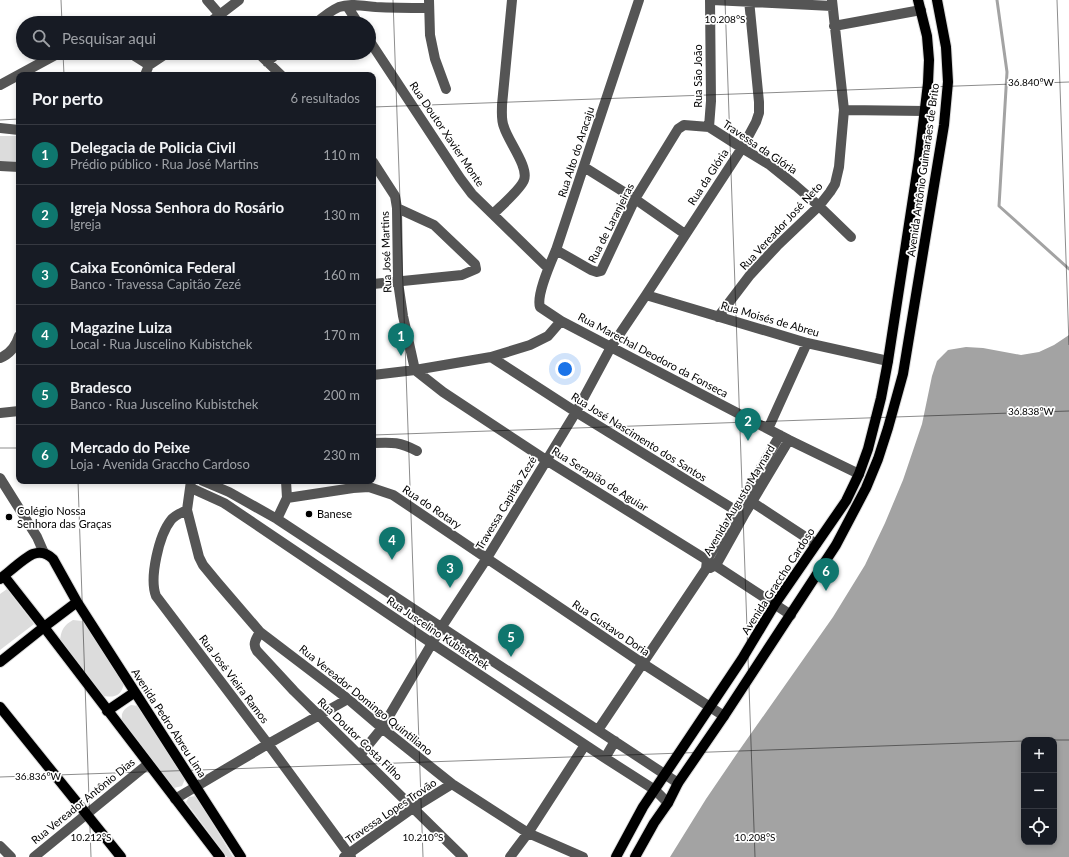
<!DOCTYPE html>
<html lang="pt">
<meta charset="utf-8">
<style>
body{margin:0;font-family:Lato,sans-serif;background:#20242c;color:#f1f3f6}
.controls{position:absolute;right:12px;bottom:12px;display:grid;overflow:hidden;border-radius:8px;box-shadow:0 2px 6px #0003}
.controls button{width:36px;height:36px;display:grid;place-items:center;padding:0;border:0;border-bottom:1px solid #363941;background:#171b24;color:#f1f3f6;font:20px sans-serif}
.you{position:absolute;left:565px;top:369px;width:14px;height:14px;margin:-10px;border:3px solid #fff;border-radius:50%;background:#1a73e8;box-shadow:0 0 0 6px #1a73e833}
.badge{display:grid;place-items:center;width:26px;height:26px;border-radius:50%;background:#0f766e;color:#fff;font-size:13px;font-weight:700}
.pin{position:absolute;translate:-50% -33px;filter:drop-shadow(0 1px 2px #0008)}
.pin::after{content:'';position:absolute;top:21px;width:14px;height:12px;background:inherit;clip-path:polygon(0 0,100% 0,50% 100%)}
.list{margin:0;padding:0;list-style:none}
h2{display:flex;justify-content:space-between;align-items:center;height:52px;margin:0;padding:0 16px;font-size:17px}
h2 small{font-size:13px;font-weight:400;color:#9ea1a6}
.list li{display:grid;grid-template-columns:26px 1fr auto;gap:12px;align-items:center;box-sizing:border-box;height:60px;padding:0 16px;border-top:1px solid #363941}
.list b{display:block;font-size:15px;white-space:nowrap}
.list p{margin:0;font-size:13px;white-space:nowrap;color:#9ea1a6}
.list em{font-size:13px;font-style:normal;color:#9ea1a6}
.icon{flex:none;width:22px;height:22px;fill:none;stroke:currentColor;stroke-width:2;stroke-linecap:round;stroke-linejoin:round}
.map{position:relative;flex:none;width:1069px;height:857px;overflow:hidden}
.search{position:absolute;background:#171b24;box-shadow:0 2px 6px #0003;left:16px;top:16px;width:360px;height:44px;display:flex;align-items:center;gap:10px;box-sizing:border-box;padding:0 14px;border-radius:22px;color:#9ea1a6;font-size:15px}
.panel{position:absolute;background:#171b24;box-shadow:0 2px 6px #0003;left:16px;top:72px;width:360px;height:412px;border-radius:8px}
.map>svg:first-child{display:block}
.green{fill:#dcdcdc}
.water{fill:#a3a3a3;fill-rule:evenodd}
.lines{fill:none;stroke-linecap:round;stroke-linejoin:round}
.stream{stroke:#a3a3a3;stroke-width:3}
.major-casing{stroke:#dbdbdb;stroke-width:12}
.minor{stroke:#555;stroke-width:10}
.major{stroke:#000;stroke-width:10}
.ticks{fill:none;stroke:#000;stroke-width:1;stroke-opacity:0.45}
.poi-dot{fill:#000;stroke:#fff;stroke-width:1.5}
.labels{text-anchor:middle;stroke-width:3.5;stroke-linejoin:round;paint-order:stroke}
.street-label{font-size:11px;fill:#000;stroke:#fff}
.poi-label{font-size:11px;fill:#000;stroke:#fff;text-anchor:start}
.ticks-label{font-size:10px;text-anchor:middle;fill:#000;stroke:#fff;stroke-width:3.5;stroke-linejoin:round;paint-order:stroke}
</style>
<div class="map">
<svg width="1069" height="857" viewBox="0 0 1069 857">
<rect width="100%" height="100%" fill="#fff"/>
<path class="green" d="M0 136H19V162L0 161Z
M7 589 34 624 0 650V594Z
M73 620 82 621 88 625 124 684C121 695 116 698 104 696L60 641C61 630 64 625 73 620Z
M131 705 138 706 185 779 182 786 174 788 122 720C121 712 124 709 131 705Z
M196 796 233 857H227L186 802 189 797Z"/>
<path class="water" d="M1069 335V857H670L706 799 738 752 833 617 865 565 885 523 903 480 922 424 932 376 937 361 948 350 966 347 983 348 1021 355 1039 352 1054 345ZM1024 740H1054V842H1024Z"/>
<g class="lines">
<path class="stream" d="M997 0 1007 72 999 206 1069 269"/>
<defs>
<path id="major" d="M4 576 44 627 77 602
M0 579C8 573 25 557 33 554 41 551 48 554 53 559L77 602 241 857
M0 662 44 627 220 857
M0 707 121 857
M107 711 135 692
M616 857 643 807 742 659 775 604 846 501 859 474 868 449 881 398 888 361 919 159 928 83 929 60 927 36 918 0
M635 857 654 823 668 803 678 783 724 716 836 545 866 488 878 459 888 428 903 374 944 125 948 82 946 47 937 0"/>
</defs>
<use href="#major" class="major-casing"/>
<path class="minor" d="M207 0 227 23
M429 0 430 35 435 59 446 89
M639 0 556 250C551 262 536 295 540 307L561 321 789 440 859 474
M712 0 832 6
M347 6 358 23
M209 23 239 0
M316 23C323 17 330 11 339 7 351 3 364 6 376 7 394 8 412 8 429 8
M834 26 921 10
M369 40 460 178 472 194 548 268
M130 53 149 65
M258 53 281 75
M267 62 278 53
M145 75 149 65 167 53
M0 85 59 53
M844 110 925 111
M709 127 711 101 710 0
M0 128 19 130
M373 162 395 196 397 208 398 282 403 316 415 370 443 392 546 460 707 560 791 615
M0 166 19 167
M584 167 635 199 685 234
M493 214C500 207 521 189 524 180 529 167 508 141 504 127 501 120 502 113 502 105L512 0
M556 250 591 270 597 272 601 271 635 199 678 129 684 125 709 127 742 148 770 165 796 186 819 206 851 237
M373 284 462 275 476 269 475 264 434 225 397 208
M646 295 807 343 888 361
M718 317 750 275 777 246 819 206 830 192 835 184 839 167 844 110 832 0
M491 357 576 412 735 510
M0 358C10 354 16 346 19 336
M373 375 415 370 491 357 530 345 548 336 561 321
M0 413 19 411
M768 429 807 343
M373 443C393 442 400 442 417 451
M0 478 37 537 44 553
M191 481 187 510 199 557 203 565 217 582 260 632 348 699 382 728 452 784 528 833 583 857
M203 481 229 492 277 519 678 783
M191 488 224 503 433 644 605 758 655 790 668 803
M287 498 353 488 369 487 393 495 642 663 724 716
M752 502 816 544
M187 510C181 513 175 515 171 520 159 535 149 578 156 596L268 744 351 857
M277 519 287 498 286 481
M710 568 716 565 744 515 789 440
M260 632C256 639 252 644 257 651L294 691 463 857
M598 730 706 569 707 560 780 435
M360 755 382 728 441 628 487 558 576 412 611 347 646 295 742 148 756 122 759 113V102L749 0
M605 758 615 741
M175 799 268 744 348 699
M0 846 11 857
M34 857 148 764
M344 857 413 808 452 784
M510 857 528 833 585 745"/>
<use href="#major" class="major"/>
</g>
<path class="ticks" d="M61 0 62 23M393 0 423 857M725 0 755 857M1057 0 1069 345M63 53 64 75M373 107 1069 82M0 120 19 119M373 435 1069 411M0 448H19M78 481 91 857M1054 740H1069M0 777 1024 741"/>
<g class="poi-dot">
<circle cx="309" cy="514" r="4"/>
<circle cx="9" cy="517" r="4"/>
</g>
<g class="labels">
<g class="street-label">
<text transform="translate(698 76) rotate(-90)" y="4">Rua São João</text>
<text transform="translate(447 134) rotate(56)" y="4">Rua Doutor Xavier Monte</text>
<text transform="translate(760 147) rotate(34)" y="4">Travessa da Glória</text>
<text transform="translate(576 152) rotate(-72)" y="4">Rua Alto do Aracaju</text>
<text transform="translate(923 170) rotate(-82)" y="4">Avenida Antônio Guimarães de Brito</text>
<text transform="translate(708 177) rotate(-57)" y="4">Rua da Glória</text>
<text transform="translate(611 223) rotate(-63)" y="4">Rua de Laranjeiras</text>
<text transform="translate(781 226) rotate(-47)" y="4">Rua Vereador José Neto</text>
<text transform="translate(386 252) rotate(-92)" y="4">Rua José Martins</text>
<text transform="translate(770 319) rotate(16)" y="4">Rua Moisés de Abreu</text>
<text transform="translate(653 355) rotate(28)" y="4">Rua Marechal Deodoro da Fonseca</text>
<text transform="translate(639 437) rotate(32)" y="4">Rua José Nascimento dos Santos</text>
<text transform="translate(600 479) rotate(32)" y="4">Rua Serapião de Aguiar</text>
<text transform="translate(739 500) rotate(-59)" y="4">Avenida Augusto Maynard</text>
<text transform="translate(506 503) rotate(-59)" y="4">Travessa Capitão Zezé</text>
<text transform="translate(432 507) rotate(34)" y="4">Rua do Rotary</text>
<text transform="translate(778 581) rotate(-57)" y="4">Avenida Graccho Cardoso</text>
<text transform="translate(611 628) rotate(34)" y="4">Rua Gustavo Doria</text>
<text transform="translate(438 633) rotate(34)" y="4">Rua Juscelino Kubistchek</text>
<text transform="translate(234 679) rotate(53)" y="4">Rua José Vieira Ramos</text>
<text transform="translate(366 700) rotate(39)" y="4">Rua Vereador Domingo Quintiliano</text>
<text transform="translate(169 723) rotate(57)" y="4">Avenida Pedro Abreu Lima</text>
<text transform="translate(360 739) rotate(44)" y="4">Rua Doutor Costa Filho</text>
<text transform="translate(83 801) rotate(-39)" y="4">Rua Vereador Antônio Dias</text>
<text transform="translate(391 811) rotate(-34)" y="4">Travessa Lopes Trovão</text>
</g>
<g class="poi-label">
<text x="17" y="515">Colégio Nossa<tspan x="17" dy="13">Senhora das Graças</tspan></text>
<text x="317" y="518">Banese</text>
</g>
</g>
<g class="ticks-label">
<text x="725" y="23">10.208°S</text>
<text x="1031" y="86">36.840°W</text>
<text x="1031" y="415">36.838°W</text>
<text x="38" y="780">36.836°W</text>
<text x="91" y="841">10.212°S</text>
<text x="423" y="841">10.210°S</text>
<text x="755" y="841">10.208°S</text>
</g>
</svg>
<div class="controls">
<button>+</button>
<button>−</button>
<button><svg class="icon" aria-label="locate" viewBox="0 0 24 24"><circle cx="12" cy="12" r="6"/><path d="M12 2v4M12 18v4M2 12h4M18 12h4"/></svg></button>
</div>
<div class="you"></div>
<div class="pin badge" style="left:401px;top:356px">1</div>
<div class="pin badge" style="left:748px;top:441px">2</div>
<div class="pin badge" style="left:450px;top:588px">3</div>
<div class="pin badge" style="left:392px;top:560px">4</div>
<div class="pin badge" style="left:511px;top:657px">5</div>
<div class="pin badge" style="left:826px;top:591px">6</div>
<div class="search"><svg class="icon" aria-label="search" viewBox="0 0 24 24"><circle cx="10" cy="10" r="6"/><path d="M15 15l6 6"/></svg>Pesquisar aqui</div>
<section class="panel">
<h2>Por perto<small>6 resultados</small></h2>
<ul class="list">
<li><span class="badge">1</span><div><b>Delegacia de Policia Civil</b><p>Prédio público · Rua José Martins</p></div><em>110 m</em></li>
<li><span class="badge">2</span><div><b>Igreja Nossa Senhora do Rosário</b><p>Igreja</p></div><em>130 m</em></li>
<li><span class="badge">3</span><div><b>Caixa Econômica Federal</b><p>Banco · Travessa Capitão Zezé</p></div><em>160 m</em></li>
<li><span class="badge">4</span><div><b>Magazine Luiza</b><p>Local · Rua Juscelino Kubistchek</p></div><em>170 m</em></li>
<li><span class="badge">5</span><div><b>Bradesco</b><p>Banco · Rua Juscelino Kubistchek</p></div><em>200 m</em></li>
<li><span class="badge">6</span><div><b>Mercado do Peixe</b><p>Loja · Avenida Graccho Cardoso</p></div><em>230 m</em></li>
</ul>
</section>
</div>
